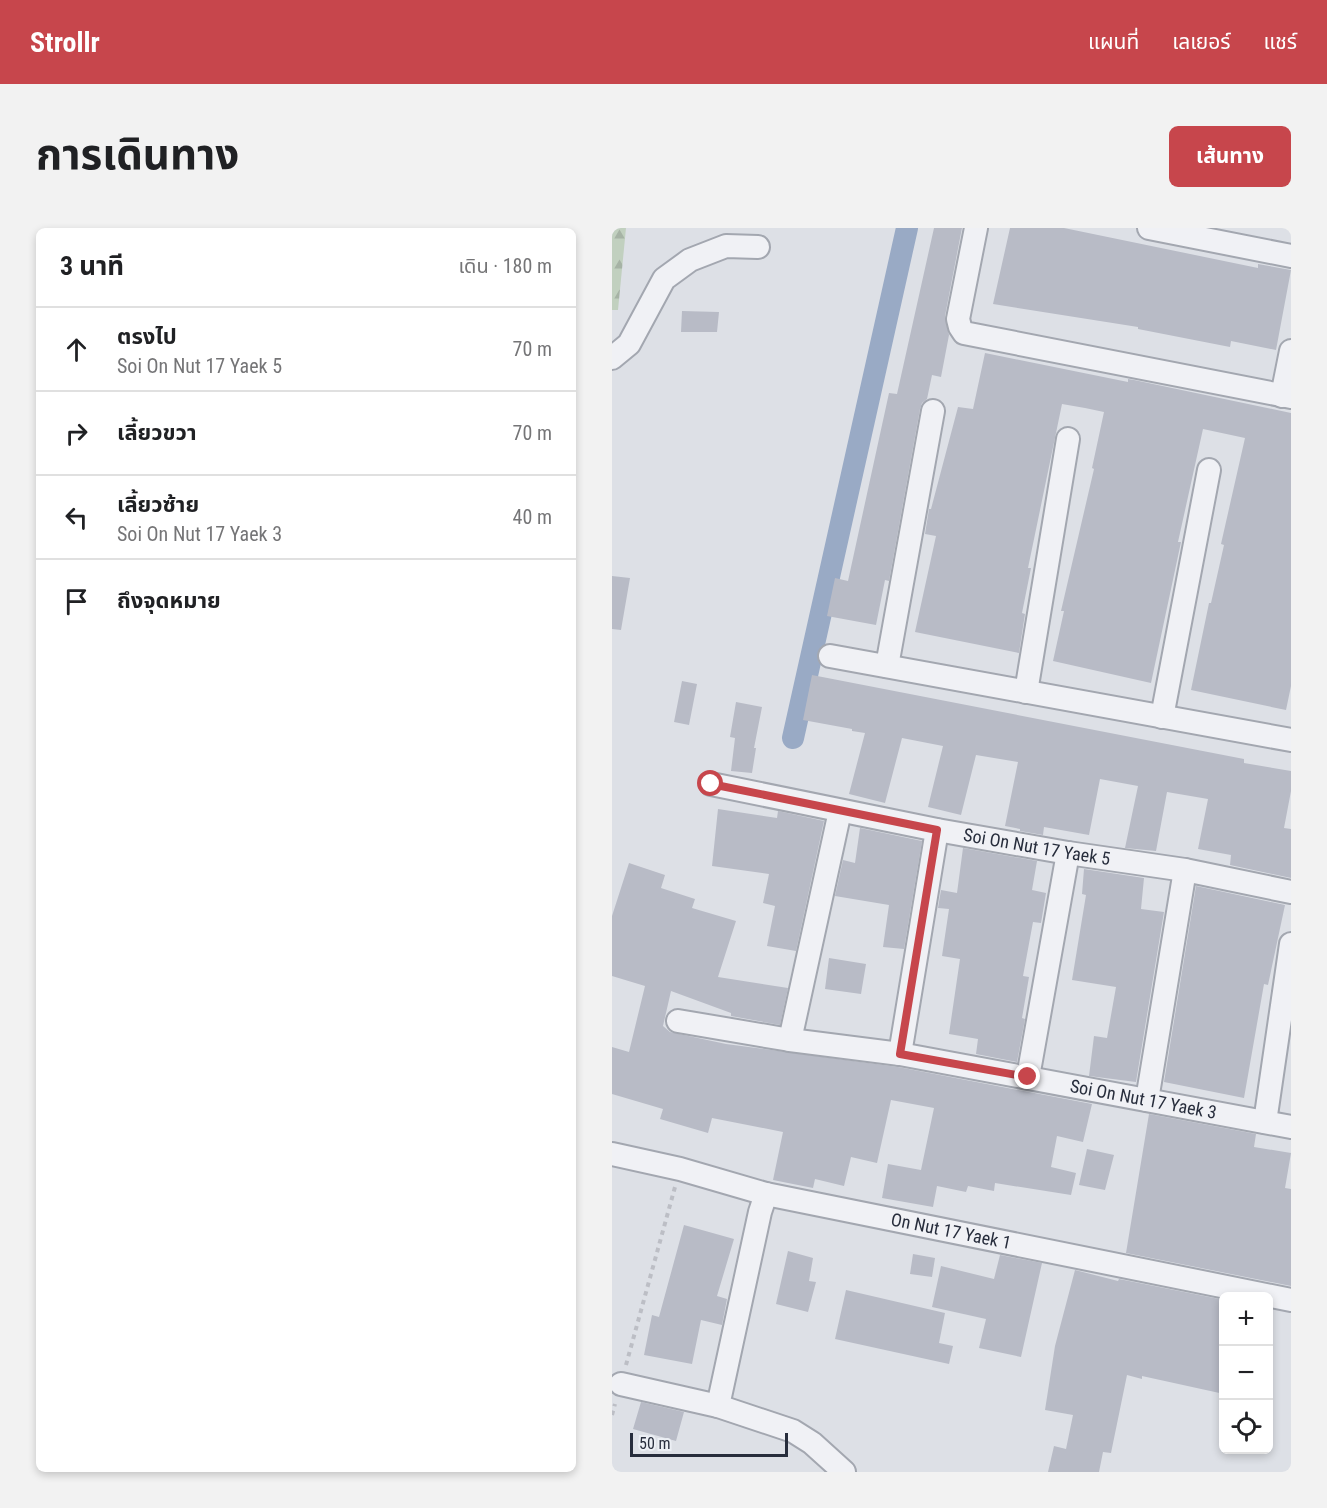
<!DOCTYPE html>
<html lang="th">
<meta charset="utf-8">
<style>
body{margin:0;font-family:"Roboto Condensed","Noto Sans Thai",sans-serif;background:#f2f2f2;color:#202124}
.controls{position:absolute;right:18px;bottom:18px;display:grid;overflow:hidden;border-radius:9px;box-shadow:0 3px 9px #0003}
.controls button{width:54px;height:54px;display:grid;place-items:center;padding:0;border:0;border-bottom:2px solid #e0e0e0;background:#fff;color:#202124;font:30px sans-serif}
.scale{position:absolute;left:18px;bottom:15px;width:158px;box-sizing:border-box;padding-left:6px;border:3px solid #272d3c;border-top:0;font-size:16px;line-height:21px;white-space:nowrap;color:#272d3c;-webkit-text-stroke:4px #eceff4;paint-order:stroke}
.stop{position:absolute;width:18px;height:18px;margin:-14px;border:4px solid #c7464c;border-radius:50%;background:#fff}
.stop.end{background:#c7464c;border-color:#fff;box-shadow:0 2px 6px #0008}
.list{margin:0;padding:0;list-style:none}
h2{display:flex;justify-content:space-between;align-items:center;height:78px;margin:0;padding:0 24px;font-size:26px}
h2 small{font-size:20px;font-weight:400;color:#757577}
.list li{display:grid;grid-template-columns:39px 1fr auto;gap:18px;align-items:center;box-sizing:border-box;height:84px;padding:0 24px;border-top:2px solid #e0e0e0}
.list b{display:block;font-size:22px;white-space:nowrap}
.list p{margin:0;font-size:20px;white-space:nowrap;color:#757577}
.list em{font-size:20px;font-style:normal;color:#757577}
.icon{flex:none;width:33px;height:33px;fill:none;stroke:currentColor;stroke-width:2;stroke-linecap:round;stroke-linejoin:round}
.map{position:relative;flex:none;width:679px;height:1244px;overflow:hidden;border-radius:9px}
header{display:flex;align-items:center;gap:36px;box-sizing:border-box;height:84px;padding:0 30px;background:#c7464c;color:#fff}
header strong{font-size:28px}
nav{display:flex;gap:33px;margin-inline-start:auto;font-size:21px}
.intro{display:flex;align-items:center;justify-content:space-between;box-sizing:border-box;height:144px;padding:0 36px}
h1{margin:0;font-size:42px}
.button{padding:15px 27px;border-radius:9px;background:#c7464c;color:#fff;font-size:21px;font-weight:700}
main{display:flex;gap:36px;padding:0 36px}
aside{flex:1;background:#fff;border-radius:9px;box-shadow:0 3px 9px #0003}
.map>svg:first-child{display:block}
.forest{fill:url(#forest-firs)}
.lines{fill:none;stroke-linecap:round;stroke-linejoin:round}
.canal{stroke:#99aac5;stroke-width:22}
.building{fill:#b8bbc6}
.street-casing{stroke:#a3a7b0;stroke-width:26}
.path{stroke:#bcbec5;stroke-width:4;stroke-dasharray:4.5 4.5;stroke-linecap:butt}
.street{stroke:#f0f1f5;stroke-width:22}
.route{stroke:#c7464c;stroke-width:8}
.labels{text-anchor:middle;stroke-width:4.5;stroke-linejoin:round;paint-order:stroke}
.street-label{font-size:18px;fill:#272d3c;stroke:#eceff4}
</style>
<header>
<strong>Strollr</strong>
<nav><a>แผนที่</a><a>เลเยอร์</a><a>แชร์</a></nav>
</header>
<div class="intro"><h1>การเดินทาง</h1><a class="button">เส้นทาง</a></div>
<main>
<aside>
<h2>3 นาที<small>เดิน · 180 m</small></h2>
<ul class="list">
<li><svg class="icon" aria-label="ahead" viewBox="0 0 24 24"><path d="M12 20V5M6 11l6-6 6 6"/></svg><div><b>ตรงไป</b><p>Soi On Nut 17 Yaek 5</p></div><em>70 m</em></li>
<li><svg class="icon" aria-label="right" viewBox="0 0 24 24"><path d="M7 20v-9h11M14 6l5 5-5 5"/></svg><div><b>เลี้ยวขวา</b></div><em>70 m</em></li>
<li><svg class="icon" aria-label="left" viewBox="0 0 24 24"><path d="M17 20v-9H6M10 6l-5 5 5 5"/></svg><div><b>เลี้ยวซ้าย</b><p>Soi On Nut 17 Yaek 3</p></div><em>40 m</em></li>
<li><svg class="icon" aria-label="arrive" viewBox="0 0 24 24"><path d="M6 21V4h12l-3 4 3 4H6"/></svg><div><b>ถึงจุดหมาย</b></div></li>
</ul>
</aside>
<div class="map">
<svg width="679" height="1244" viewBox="0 0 679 1244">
<defs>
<pattern id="forest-firs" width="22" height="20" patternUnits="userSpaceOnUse" patternTransform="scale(1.5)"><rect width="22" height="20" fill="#c1d0bf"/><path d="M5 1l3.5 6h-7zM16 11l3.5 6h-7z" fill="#a6b3a5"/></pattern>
</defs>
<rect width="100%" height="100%" fill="#dde0e6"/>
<path class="forest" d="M0 0H14L6 82H0Z"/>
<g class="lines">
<path class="canal" d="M181 510 295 0"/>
</g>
<path class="building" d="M322 0H350L333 88 337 107 329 149 320 147 315 171 310 175 308 181 277 353 273 352 264 397 215 388 223 350 236 353 277 165 285 166Z
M398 0H452L646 40V36L679 42 664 122 619 113 618 119 526 101V99L381 76Z
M70 83 107 84 105 104H69Z
M373 125 516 154V151L522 152 679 185V458L674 482 579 462 597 375H599L612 317 609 316 633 210 591 201 566 314H569L539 455 441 433 452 383H449L482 241 480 240 492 184 473 180 450 176 416 340H419L410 385 413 386 407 425 303 404 324 308 313 306 317 281H319L346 179 361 181Z
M0 348 18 350 9 402 0 401Z
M200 447 632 531V535L679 543V563L672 600 679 601V650L618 637 619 627 586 621 596 571 555 564 544 623 513 620 526 558 488 551 477 607 432 599 431 607 408 603V601L393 598 406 534 364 527 349 587 316 579 331 518 290 510 273 575 237 566 253 505 240 503V501L191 492Z
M70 453 85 456 77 497 62 494Z
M124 474 150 479 142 520H144L140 545 119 543 123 510 118 509Z
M106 581 165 590 166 583 212 593 184 723 155 718 163 678 151 675 157 646 100 638Z
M248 600 310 613 292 721 271 719 277 677 223 668 231 632 243 635Z
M351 620 425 633 420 662 434 665 429 695 421 694 411 748 417 749 410 790 413 791 405 834 364 826 366 811 337 806 348 731 330 728 337 681 326 680 329 662 345 665Z
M17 635 53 647 49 660 83 671 80 680 124 693 106 749 176 760 168 797 119 788V785L59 763 51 798 58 804 114 816 286 839 480 876 471 914 445 908 439 939 464 945 459 967 383 955 382 963 356 958 354 964 325 958 321 979 270 970 276 936 309 942 322 880 279 872 265 935 239 929 232 958 203 951 201 960 161 952 171 904 100 890 96 905 48 891 51 881 0 866V819L17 824 33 758 0 748V688Z
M472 641 532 650 529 681 552 684 524 854 477 848 482 808 495 810 504 759 460 752 474 667 470 666Z
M584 658 673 677 656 757 652 756 632 870 552 854Z
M217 730 254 736 249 766 213 761Z
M537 886 644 906 642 919 679 925 673 960 679 961V1058L514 1025Z
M475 921 502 927 493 962 467 957Z
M72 997 122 1011 105 1068 115 1071 110 1097 89 1092 80 1136 32 1127 40 1087 47 1089Z
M176 1023 201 1030 197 1053 204 1054 196 1084 164 1076Z
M301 1026 323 1030 320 1049 298 1046Z
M388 1027 430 1035 409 1129 367 1120 374 1091 320 1079 329 1038 382 1051Z
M463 1042 506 1053 507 1051 612 1072V1166L530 1148V1151L515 1147 499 1225 491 1224 487 1244H436L442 1218 454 1221 461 1187 433 1182 443 1118Z
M234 1062 333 1085 327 1115 341 1118 337 1136 223 1111Z
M29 1174 72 1184 64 1213 21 1201Z"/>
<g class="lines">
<defs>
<g id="street">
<path d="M364 0 346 91 348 99 352 105 679 169"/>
<path d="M537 0 679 28"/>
<path d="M0 130 17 116 52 51 78 32 114 18 146 19"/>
<path d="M670 168 679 123"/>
<path d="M218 428 679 512"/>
<path d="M275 438 321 183"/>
<path d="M414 464 456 211"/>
<path d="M550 489 597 242"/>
<path id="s1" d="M99 556 325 602 456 625 573 642 679 664"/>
<path id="s2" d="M66 793 178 812 288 826 679 899"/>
<path d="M178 812 228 583"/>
<path d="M288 826 325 602"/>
<path d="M416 849 456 625"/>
<path d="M535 872 573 642"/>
<path d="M653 894 679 716"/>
<path id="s3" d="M0 926 68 941 154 966 679 1072"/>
<path d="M154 966 148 984 106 1178 181 1203 200 1215 232 1244"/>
<path d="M9 1156 106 1178"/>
</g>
</defs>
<use href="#street" class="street-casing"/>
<path class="path" d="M14 1137 63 959
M0 1187 3 1176"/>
<use href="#street" class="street"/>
</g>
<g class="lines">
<path class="route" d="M99 556 325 602 288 826 416 849"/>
</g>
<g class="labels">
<g class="street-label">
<text dy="6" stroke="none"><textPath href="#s1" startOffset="332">Soi On Nut 17 Yaek 5</textPath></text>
<text dy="6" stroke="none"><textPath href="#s2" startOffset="472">Soi On Nut 17 Yaek 3</textPath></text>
<text dy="6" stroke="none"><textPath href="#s3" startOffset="348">On Nut 17 Yaek 1</textPath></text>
</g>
</g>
</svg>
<div class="controls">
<button>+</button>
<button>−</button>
<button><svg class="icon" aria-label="locate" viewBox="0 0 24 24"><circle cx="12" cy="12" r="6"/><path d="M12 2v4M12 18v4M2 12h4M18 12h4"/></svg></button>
</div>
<div class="scale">50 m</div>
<div class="stop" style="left:99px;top:556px"></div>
<div class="stop end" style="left:416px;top:849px"></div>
</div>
</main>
